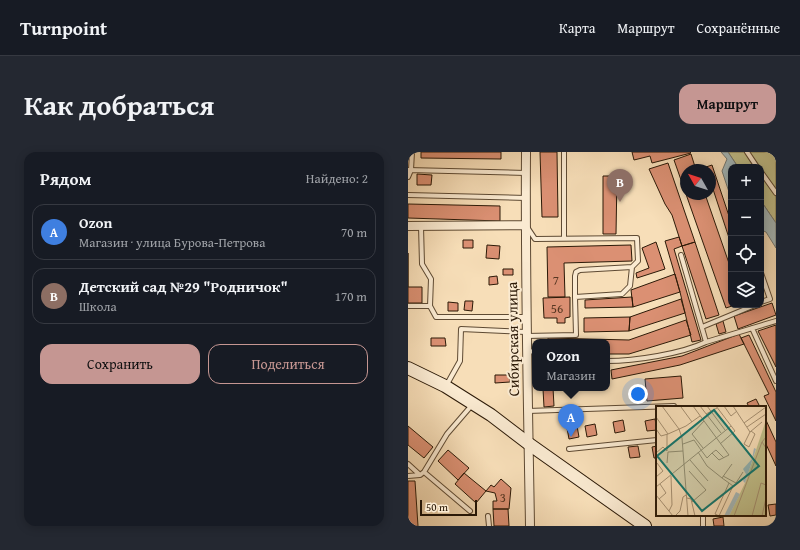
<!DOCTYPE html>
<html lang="ru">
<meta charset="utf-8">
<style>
body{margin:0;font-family:"Gentium Book Plus",serif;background:#242831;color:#f1f3f6}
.controls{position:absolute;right:12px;top:12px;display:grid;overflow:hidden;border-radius:8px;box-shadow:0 2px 10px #0003}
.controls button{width:36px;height:36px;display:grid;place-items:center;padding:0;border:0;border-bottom:1px solid #363941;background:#171b24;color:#f1f3f6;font:20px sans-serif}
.compass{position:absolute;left:272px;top:12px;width:36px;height:36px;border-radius:50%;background:#171b24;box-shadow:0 2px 10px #0003;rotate:309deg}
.scale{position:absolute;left:12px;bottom:10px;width:57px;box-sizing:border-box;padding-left:4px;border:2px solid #2b1907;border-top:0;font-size:11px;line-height:14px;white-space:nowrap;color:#2b1907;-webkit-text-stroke:3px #faead1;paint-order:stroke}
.you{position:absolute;left:230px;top:242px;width:14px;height:14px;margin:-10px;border:3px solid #fff;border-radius:50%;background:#1a73e8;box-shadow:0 0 0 6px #1a73e833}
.badge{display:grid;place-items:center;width:26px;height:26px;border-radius:50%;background:#c59692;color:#fff;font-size:13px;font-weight:700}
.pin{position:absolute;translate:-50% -33px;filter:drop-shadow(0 1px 2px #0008)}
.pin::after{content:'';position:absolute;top:21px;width:14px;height:12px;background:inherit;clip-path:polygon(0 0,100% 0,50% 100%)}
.popup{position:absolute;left:124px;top:187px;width:78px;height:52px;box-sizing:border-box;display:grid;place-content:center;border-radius:8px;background:#171b24;filter:drop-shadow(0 1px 3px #0005);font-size:13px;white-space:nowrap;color:#9ea1a6}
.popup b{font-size:15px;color:#f1f3f6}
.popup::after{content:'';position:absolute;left:50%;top:100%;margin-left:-8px;border:8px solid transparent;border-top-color:#171b24}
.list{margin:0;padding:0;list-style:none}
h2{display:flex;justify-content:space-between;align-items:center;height:52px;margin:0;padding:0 16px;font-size:17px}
h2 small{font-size:13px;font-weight:400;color:#9ea1a6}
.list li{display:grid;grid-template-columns:26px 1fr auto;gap:12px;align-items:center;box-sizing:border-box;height:56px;margin:0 8px 8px;padding:0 8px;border:1px solid #363941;border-radius:12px}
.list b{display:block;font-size:15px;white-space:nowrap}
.list p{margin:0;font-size:13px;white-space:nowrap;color:#9ea1a6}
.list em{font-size:13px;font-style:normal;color:#9ea1a6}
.actions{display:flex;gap:8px;padding:12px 16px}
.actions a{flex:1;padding:9px 0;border:1px solid #c59692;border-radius:12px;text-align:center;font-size:14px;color:#c59692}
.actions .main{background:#c59692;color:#111}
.icon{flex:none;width:22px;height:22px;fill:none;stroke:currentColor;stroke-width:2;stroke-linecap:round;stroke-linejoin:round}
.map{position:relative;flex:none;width:368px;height:374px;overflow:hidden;border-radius:12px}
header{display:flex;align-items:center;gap:24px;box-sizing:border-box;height:56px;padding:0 20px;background:#171b24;border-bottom:1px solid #363941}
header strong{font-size:19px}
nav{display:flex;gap:22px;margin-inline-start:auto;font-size:14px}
.intro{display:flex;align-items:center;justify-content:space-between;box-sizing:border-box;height:96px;padding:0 24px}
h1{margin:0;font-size:28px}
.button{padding:10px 18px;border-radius:12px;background:#c59692;color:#111;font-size:14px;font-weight:700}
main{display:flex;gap:24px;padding:0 24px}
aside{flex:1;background:#171b24;border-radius:12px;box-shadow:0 2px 10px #0003}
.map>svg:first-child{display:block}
.green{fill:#c1c08b;stroke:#766c49}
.water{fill:#a4b9bb;stroke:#747973}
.building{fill:#db9073;stroke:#2b1907}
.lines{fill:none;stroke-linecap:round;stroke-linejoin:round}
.lane-casing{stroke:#5e4a33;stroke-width:6}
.street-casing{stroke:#5e4a33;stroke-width:10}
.secondary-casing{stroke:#2b1907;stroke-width:14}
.lane{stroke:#faead1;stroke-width:4}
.street{stroke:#faead1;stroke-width:8}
.secondary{stroke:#faead1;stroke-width:12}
.labels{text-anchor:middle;stroke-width:4;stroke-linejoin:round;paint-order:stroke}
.number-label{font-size:13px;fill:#573722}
.street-label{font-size:15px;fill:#2b1907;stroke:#faead1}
.inset-road{fill:none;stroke:#a58f71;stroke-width:1}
.view{fill:#0f766e;fill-opacity:0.15;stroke:#0f766e;stroke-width:2}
.inset-edge{fill:none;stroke:#2b1907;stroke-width:2}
</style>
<header>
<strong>Turnpoint</strong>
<nav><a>Карта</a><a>Маршрут</a><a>Сохранённые</a></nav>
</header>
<div class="intro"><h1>Как добраться</h1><a class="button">Маршрут</a></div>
<main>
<aside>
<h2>Рядом<small>Найдено: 2</small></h2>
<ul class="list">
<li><span class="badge" style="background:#3f7fe0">A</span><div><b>Ozon</b><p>Магазин · улица Бурова-Петрова</p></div><em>70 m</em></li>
<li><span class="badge" style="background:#8d6e63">B</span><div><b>Детский сад №29 &quot;Родничок&quot;</b><p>Школа</p></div><em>170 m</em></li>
</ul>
<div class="actions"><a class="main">Сохранить</a><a>Поделиться</a></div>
</aside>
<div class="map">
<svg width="368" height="374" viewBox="0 0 368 374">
<rect width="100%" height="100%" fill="#f7deb8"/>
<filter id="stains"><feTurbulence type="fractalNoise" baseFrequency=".005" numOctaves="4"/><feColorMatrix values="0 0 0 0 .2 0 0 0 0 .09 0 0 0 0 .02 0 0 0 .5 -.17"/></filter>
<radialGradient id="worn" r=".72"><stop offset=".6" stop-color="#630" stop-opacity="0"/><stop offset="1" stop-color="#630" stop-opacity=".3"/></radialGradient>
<path class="green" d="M320 0H368V71L353 49V15H330Z"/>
<path class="water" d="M313 0H320L330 15H323V46L314 19 319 7Z
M353 49 368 71V96L358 80 353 78Z"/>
<path class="building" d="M13 0H93V7L13 6Z
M132 0H149L150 65H134Z
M224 0H282L283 1 244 11 242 4 226 8Z
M283 2 288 18H278V42H297L323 117V153H327L318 156 266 8Z
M260 11 287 90 274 94 264 63 257 52 241 17Z
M304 13 323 70V92L302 28V18H299L298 15Z
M9 22 24 23 23 33H9Z
M195 24H209L208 82H195Z
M0 52 92 54V69L0 66Z
M271 85 274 94 266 97 293 188 284 190 272 140 257 89Z
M55 88H65V96H55Z
M248 90 257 117 229 126 228 121 241 116 234 96Z
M287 90 311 163 298 167 274 94Z
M79 93 92 94 91 107 78 106Z
M223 93 224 109 156 111 157 145H140L139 95Z
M0 101V135H14V151H0Z
M95 117H105V123H95Z
M267 122 272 140 225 155 223 138Z
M89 124 90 132 81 133V125Z
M162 145V165L157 166V171H149V166H136L135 146Z
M224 145 225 155 177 156V148Z
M273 147 277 161 221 179 222 165Z
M57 149H65L64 159 56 158Z
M40 150 50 151V159H40Z
M364 151 368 163 330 177 326 164Z
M222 165 221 179 176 180V166Z
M278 168 283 183 221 202H199V190H140V186L221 188Z
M315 169 318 180 311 182 308 172Z
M368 173V215L350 179Z
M331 182 336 192 272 213 204 227 203 218 274 204Z
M341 183 368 240V269L356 244 361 242 333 186Z
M23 186H37L38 194H23Z
M87 223H102V230L87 231Z
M273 224 275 246 239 249 237 227Z
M145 236 146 254 136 255 135 237Z
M348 247 352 255H341L339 251Z
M357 266 368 290V314L357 290Z
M247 267 249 278 239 279 237 269Z
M215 268 217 279 207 281 205 270Z
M187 272 189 283 179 285 177 274Z
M0 274 25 295 16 306 0 293Z
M169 274 171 285 161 287 159 276Z
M230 294 232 305 222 306 220 295Z
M249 294V306H246L244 295Z
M40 298 61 316 50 328 30 309Z
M56 321 78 339 68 351 47 332Z
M93 327 103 336 101 357H85V349H89L87 341 78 339 83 333 86 335Z
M0 329H7L10 374H0Z
M368 352V363L362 364 360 353Z
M85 357H100L101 374H86Z
M315 365 316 374H306L305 367Z"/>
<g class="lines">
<defs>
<path id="lane" d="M156 0V86
M339 0 349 15
M0 18 118 21
M353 20 368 41
M0 25 3 18 4 0
M0 43 118 46
M13 74 14 112 23 127 22 154 28 165H118
M353 121 362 147 353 150
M167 145V124L168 120 172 118 224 115
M0 154H22
M294 175 347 153
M344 176 368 229
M118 184 168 183 167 145 214 142 222 134 224 115 230 109 229 86 127 87 119 75
M298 190 368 169
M119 200 127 199
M199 209C227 209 273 202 298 190L273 103
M38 234 52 209 53 177 118 180
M120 259 266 254
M161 297 249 288
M0 312 12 323 16 320
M0 324 12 323
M62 359 16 320 39 282 64 253
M80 364 81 374
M295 374V363"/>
<path id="street" d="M118 0C117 125 120 249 122 374
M0 74 117 73"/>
<path id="secondary" d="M0 216 37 234 83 263 121 292 237 374"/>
</defs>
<use href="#lane" class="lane-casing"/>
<use href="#street" class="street-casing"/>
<use href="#secondary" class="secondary-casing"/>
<use href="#lane" class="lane"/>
<use href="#street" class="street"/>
<use href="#secondary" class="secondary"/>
</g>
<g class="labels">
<g class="number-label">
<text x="148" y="133">7</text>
<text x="149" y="161">56</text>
<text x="95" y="350">3</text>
</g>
<g class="street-label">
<text transform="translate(105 187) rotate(-91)" y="5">Сибирская улица</text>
</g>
</g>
<g transform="translate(248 254)">
<rect width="110" height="110" fill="#f7deb8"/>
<path d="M110 14V110H73L89 77Z" fill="#c1c08b"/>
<path d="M98 42 100 43 89 77 87 75 90 68 87 63 96 53ZM80 86 84 88 73 110H68Z" fill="#a4b9bb"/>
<path class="inset-road" d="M6 0 23 23 26 32 32 110M37 0 73 49 63 54 56 47 51 52 45 44M44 0 65 27M51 0 69 24M60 0 79 25 64 38M68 0 75 10 81 5M77 0 94 26 106 16M25 1 36 16M50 8 61 2M0 11 12 28 30 20 44 10M88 17 110 1M91 21 110 8M0 23 5 30 12 28M94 26 88 38 93 41 99 28 95 25M110 31 106 36 110 42M27 38 38 34 45 44M47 42 36 28 48 15M11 45V28M42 46 51 60 66 72 76 58M0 47 7 41 11 45M56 47 60 44 68 52M34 54 52 75M11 57 12 46 27 45M33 65 50 84 36 96M67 70 80 77 87 66M0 71 7 65 1 57M66 72 73 77 77 80 63 110 59 108 73 77M0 81 75 20M0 89 17 110M31 92 35 93 39 110M3 93 10 87 4 78M13 105 16 99 15 70M19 110 24 105 27 91 30 89M78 110 106 36M96 110 105 77 110 79M106 110 110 92"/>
<path class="view" d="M58 4 103 60 46 105 1 50Z"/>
<rect width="110" height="110" class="inset-edge"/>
</g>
<rect width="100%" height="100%" filter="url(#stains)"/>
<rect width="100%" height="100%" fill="url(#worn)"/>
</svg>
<div class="controls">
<button>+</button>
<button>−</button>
<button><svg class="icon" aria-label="locate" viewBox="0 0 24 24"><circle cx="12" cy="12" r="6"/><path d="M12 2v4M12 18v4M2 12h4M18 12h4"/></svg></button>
<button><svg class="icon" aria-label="layers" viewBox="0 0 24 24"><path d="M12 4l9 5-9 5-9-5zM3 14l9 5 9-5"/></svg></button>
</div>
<svg class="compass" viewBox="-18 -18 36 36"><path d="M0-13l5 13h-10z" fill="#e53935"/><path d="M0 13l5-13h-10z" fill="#9ea1a6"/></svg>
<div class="scale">50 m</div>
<div class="you"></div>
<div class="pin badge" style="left:163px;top:285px;background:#3f7fe0">A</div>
<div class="popup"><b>Ozon</b>Магазин</div>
<div class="pin badge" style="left:212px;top:50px;background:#8d6e63">B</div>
</div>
</main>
